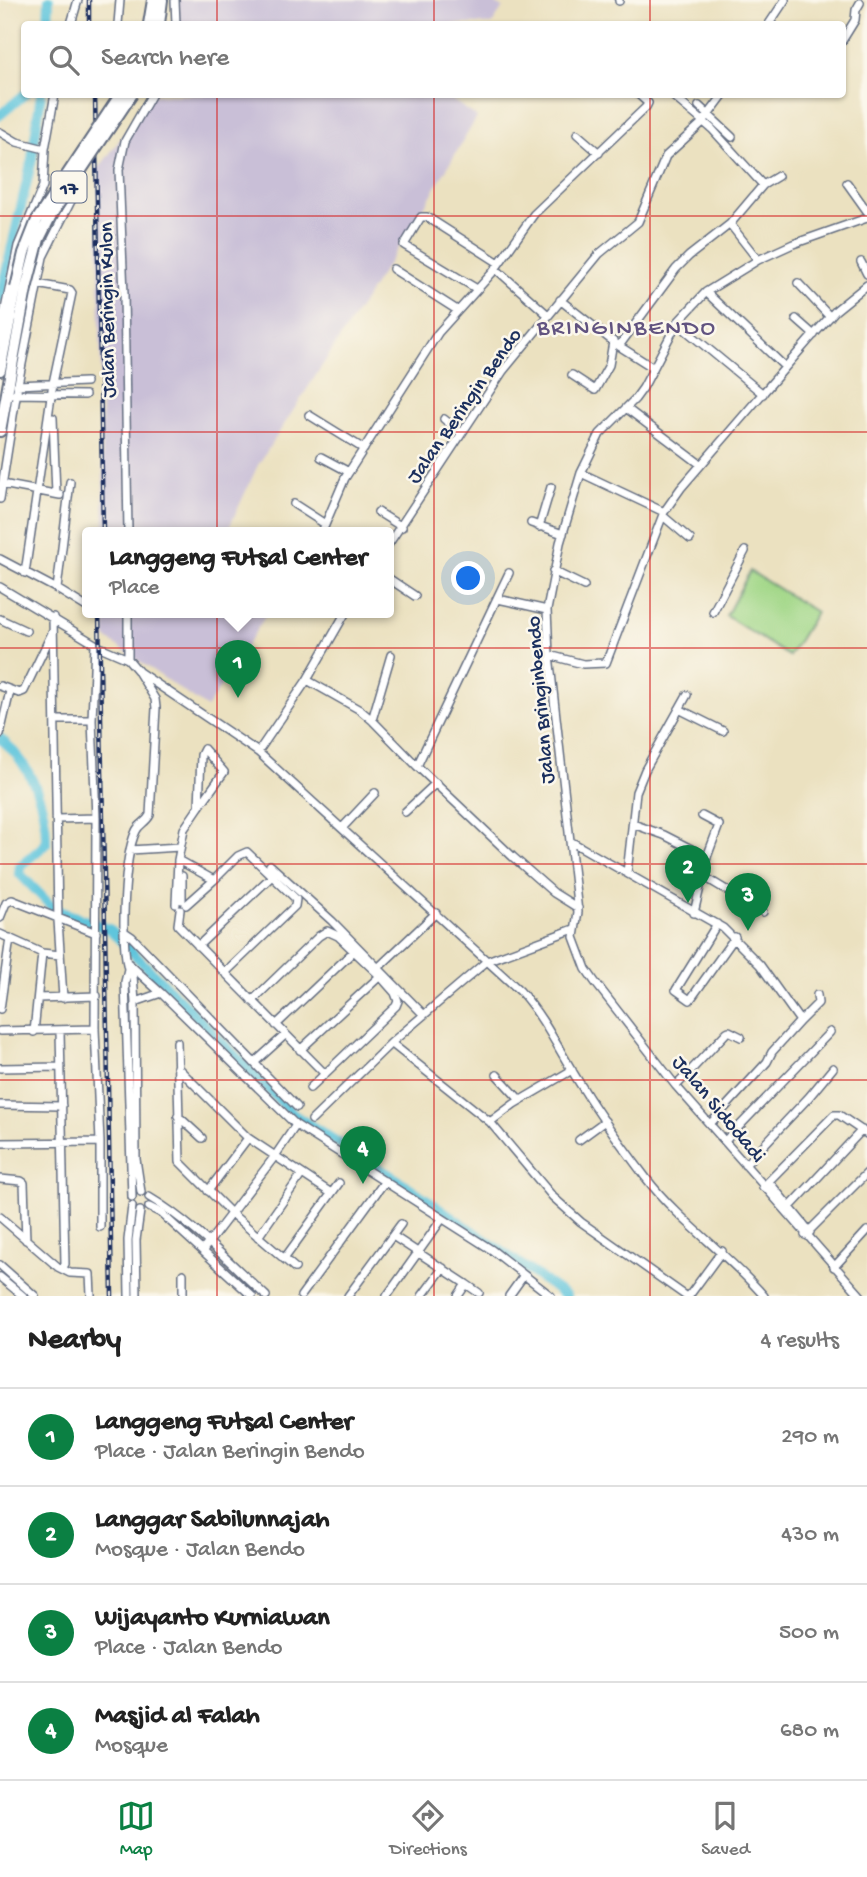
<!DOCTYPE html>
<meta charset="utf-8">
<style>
body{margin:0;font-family:"Gochi Hand",sans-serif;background:#f6f6f6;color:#222}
.you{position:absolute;left:469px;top:579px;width:24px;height:24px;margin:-18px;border:5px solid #fff;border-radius:50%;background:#1a73e8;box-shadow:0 0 0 10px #1a73e833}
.badge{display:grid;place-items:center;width:46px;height:46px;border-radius:50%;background:#0b8043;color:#fff;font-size:23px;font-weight:700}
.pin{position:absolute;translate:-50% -58px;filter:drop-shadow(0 2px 4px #0008)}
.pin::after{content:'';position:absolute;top:37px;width:24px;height:21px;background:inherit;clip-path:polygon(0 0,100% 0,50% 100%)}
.popup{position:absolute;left:82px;top:527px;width:312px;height:91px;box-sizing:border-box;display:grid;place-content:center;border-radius:7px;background:#fff;filter:drop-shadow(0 2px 5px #0005);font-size:23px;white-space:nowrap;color:#767676}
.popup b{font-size:26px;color:#222}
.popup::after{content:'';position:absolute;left:50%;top:100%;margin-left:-14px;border:14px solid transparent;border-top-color:#fff}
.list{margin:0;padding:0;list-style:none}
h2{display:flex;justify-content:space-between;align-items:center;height:91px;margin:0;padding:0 28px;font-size:30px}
h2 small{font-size:23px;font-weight:400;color:#767676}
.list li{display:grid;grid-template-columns:46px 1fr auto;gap:21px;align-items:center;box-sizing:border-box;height:98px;padding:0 28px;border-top:2px solid #e0e0e0}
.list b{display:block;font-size:26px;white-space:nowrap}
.list p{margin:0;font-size:23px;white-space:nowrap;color:#767676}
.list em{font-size:23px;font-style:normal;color:#767676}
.icon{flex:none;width:38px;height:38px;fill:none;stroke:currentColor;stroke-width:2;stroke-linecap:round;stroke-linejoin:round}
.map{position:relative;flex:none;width:867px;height:1296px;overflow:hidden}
.search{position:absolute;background:#fff;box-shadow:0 2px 5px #0004;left:21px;right:21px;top:21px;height:77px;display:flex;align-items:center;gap:18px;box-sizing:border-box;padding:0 24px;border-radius:7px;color:#767676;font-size:26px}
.sheet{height:483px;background:#fff}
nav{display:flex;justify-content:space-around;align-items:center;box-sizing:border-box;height:98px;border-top:2px solid #e0e0e0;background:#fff;font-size:19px;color:#767676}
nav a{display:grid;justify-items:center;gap:4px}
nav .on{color:#0b8043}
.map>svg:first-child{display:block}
.industrial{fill:#c9bfd7}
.green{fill:#a1d787;stroke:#5e8372;stroke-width:2}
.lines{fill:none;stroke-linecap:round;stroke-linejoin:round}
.river{stroke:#5fc5dc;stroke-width:10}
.minor-casing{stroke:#646d80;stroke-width:10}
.highway-casing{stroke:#646d80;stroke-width:14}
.minor{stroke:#fff;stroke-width:7}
.highway{stroke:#fff;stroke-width:10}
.rail-casing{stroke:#1b2f5e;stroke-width:4.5}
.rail{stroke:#fbf7ec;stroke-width:2;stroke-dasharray:5;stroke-linecap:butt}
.highway-bridge-casing{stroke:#646d80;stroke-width:14;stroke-linecap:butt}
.highway-bridge{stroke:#fff;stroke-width:10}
.grid{fill:none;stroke:#d62828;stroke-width:2;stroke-opacity:0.55}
.labels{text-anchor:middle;stroke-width:5;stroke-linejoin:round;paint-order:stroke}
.shield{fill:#fbf7ec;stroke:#5e6b89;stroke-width:2}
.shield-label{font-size:19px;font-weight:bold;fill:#1b2f5e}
.street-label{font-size:21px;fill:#1b2f5e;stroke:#fbf7ec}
.quarter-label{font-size:24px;letter-spacing:2px;fill:#615380;stroke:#fbf7ec}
</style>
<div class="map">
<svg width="867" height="1296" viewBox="0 0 867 1296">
<rect width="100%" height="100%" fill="#fbf7ec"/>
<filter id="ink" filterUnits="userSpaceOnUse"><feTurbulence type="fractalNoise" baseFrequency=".0143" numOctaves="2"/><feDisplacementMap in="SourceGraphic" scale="14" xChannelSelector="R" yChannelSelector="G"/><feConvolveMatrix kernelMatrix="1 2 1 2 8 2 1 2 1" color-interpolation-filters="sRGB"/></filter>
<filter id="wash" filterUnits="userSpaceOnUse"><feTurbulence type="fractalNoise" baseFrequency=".00686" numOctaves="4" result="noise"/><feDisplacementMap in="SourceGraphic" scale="28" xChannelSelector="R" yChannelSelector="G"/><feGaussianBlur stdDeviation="1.57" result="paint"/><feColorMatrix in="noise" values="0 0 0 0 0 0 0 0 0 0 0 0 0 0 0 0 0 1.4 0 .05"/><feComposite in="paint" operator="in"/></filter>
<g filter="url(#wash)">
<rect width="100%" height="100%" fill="#ebe1c0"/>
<path class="industrial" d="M178 0H489L503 8 492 24H176Z
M152 95H445L477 117 422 211 258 465 227 532H104L97 171Z
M105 612H268L207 708 106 638Z"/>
<path class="green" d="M750 571 816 612 789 656 726 616Z"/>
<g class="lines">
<path class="river" d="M48 24 49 0
M0 115 25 94
M0 298 32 159 41 94
M0 738C30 763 47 804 46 844L20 866 19 873 54 909 109 929 294 1115 406 1185 566 1296"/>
</g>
</g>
<g filter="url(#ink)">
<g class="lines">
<defs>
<path id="minor" d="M175 0 176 24
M619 1V0
M71 24 78 0
M118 24 120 0
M769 24 785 0
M842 41 855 20 856 10 860 3
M674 97 712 129 763 185
M699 106 732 137
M0 132 17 142 45 149
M577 134 599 153
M847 183 867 211
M730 224 758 260
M861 262 867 274
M393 269 457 310
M496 269 548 315
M798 283 830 317
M477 289 404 245 421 217H427L499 263
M706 292 785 367
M560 300 619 346 652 367
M796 319 814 335
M677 323 763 394
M2 345V324L18 246 43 186 45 149 55 94
M619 346 676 269 689 256 730 224 763 185 778 176
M572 375 595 390 609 365 613 342
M17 385 86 382
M13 394 85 395
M626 408 700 464
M309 415 364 449
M53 418 56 494
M444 419 461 433
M321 457 349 472
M581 473 664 512
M2 484 60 495
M0 499 18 384 43 257 77 189
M294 504 325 524
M378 512 402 527
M663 516 690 539
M531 523 563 534
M539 527 551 487
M128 532 124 294 119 170 125 141 152 94
M322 532 345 478 438 333 493 272 534 214 646 107 648 103 638 94
M388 545 503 371 599 254 638 222 666 156 703 122 724 94
M0 559 57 589 88 608
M553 571 584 586
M25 573 53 383 72 293 70 290 37 284
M388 578 415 596
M0 587 100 647 128 659 139 672 258 752 520 991C547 1021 562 1057 584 1090 603 1121 625 1150 646 1178 680 1222 728 1254 764 1296
M57 589 70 482
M498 599 547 610
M713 612 745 551
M53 617 58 920 63 998
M0 619 26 631
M95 644 92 720 96 818 95 1029 100 1142V1227
M549 655 583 664 606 663 664 512 681 488 808 341 836 310 867 285
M128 659V612
M307 680 360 710 372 720 417 766 513 857 554 893 578 908
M0 686 19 693 24 691 52 633
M679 709 723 731
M56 720H92
M372 720 391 655
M0 734 10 691
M258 752 307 680 346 612
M417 766 509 573
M405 812 436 783
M57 819 96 818
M633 824 664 835 707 857
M343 827 375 793
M570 841 723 928 760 965 800 1021 772 1052 767 1062 710 1124
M130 850 180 847
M178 860 214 880 238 856 247 852 296 899 295 906 225 973
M270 865 332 921 424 1015
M627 873 636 792 645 770 687 695
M703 876 763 912
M182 900V876
M176 904 178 860 184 829 199 807 201 755 204 749 224 772 199 807
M186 905 214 880
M180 910 178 925 325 1074
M694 913 707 857 719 825 702 816
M0 918 6 903 12 900 96 933
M717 924 676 990 690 1000 735 937
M126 933 132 937 297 1107
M0 934 42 953 60 955
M198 946 272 876
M128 963 161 993
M379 967 436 913
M128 969C121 941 123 858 136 831 139 824 146 823 150 815L156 708 155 699 139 673
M38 998 97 996
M252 1001 319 936 327 931 338 936 380 976 300 1050
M135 1002 161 993 296 1125 275 1156 203 1250
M0 1009 10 938
M800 1021 818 1003 817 995
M276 1025 354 951
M0 1031 95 1029
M60 1031 65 1264 62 1269
M34 1032 42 953
M177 1042 180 1162 232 1214 295 1268
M391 1043 490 1122 553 1197 581 1222 686 1296
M254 1063 285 1035
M177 1067 248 1138 331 1193
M0 1068 61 1067
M497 1075 520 1100
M676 1086 727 1032 729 1031 741 1037
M310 1088 396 1006 398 1001 395 993 380 976
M0 1105 62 1106
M178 1116 202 1138
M312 1120 391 1043 487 961 574 929
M490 1122 514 1104 572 1070
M296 1125 492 1250 551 1296
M579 1140 605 1121
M725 1141 830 1032
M0 1143 100 1142
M745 1165 809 1097 833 1068
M0 1179 21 1181 24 1183 26 1240
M769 1182 810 1232
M763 1187 834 1115H839L867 1134
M208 1191 248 1138
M132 1197 125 982 128 969 133 976 135 1002 136 1159 141 1192
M149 1197C193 1223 229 1262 266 1296
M149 1207 161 1213 252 1296
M790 1207 862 1130
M0 1217 58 1267 70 1273 90 1274 91 1295
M805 1235 867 1173
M393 1236 466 1284 458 1296
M258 1237 302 1174
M284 1259 339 1183
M0 1265 35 1296
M834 1267 867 1231
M183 1274V1296
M0 1277 23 1296
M466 1284 479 1293
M129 1296 128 1240 132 1206
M137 1296 136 1240 140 1211
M301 1296 385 1181
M348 1296 401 1224
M387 1296 442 1219
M422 1296 443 1268
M509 1296 524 1275
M689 1296 722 1251
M861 1296 676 1086 595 982 586 969 574 937 578 912 549 655 547 610 560 543 581 473 600 434 635 399 643 388 677 323 706 292 758 260 793 244 867 218"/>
<path id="highway" d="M149 24 153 0
M159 24 162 0
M0 370 16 288
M0 431 26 289"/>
</defs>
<use href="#minor" class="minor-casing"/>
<use href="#highway" class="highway-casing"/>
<use href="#minor" class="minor"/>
<use href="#highway" class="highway"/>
<defs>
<path id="rail" d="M89 0V24
M95 94 103 532
M99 612 112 1296"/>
</defs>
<use href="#rail" class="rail-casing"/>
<use href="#rail" class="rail"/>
<defs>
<path id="highway-bridge" d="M16 288 24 253 37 220 121 94
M26 289 39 239 51 215 132 94"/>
</defs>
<use href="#highway-bridge" class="highway-bridge-casing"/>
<use href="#highway-bridge" class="highway-bridge"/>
</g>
</g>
<path class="grid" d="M217 0V24M434 0V24M650 0V24M217 94V1296M434 94V1296M650 94V1296M0 216H867M0 432H867M0 648H867M0 864H867M0 1080H867"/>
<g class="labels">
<rect class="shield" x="51.5" y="171.5" width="35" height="31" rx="5"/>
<g class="shield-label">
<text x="69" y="194">17</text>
</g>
<g class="street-label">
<text transform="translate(106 310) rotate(-91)" y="7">Jalan Beringin Kulon</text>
<text transform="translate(463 405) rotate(-55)" y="7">Jalan Beringin Bendo</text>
<text transform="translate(539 700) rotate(-95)" y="7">Jalan Bringinbendo</text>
<text transform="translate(720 1108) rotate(50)" y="7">Jalan Sidodadi</text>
</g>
<g class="quarter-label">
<text x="627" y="334">BRINGINBENDO</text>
</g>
</g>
</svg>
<div class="you"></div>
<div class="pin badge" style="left:238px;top:698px">1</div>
<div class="popup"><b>Langgeng Futsal Center</b>Place</div>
<div class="pin badge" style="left:688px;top:903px">2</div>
<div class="pin badge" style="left:748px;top:931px">3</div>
<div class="pin badge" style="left:363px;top:1184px">4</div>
<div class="search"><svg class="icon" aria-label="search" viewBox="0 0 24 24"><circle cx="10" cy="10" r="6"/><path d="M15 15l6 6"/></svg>Search here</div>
</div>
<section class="sheet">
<h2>Nearby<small>4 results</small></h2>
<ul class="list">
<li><span class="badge">1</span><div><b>Langgeng Futsal Center</b><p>Place · Jalan Beringin Bendo</p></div><em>290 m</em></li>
<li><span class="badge">2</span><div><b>Langgar Sabilunnajah</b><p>Mosque · Jalan Bendo</p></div><em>430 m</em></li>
<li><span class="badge">3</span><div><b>Wijayanto Kurniawan</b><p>Place · Jalan Bendo</p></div><em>500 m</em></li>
<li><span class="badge">4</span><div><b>Masjid al Falah</b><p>Mosque</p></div><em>680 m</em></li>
</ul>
</section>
<nav>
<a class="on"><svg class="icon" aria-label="map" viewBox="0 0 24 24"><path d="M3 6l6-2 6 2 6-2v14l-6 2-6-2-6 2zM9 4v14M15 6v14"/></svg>Map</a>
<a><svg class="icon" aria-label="directions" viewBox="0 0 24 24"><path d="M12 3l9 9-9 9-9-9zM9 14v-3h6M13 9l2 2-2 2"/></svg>Directions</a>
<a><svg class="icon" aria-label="saved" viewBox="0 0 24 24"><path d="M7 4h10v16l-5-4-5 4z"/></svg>Saved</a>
</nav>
